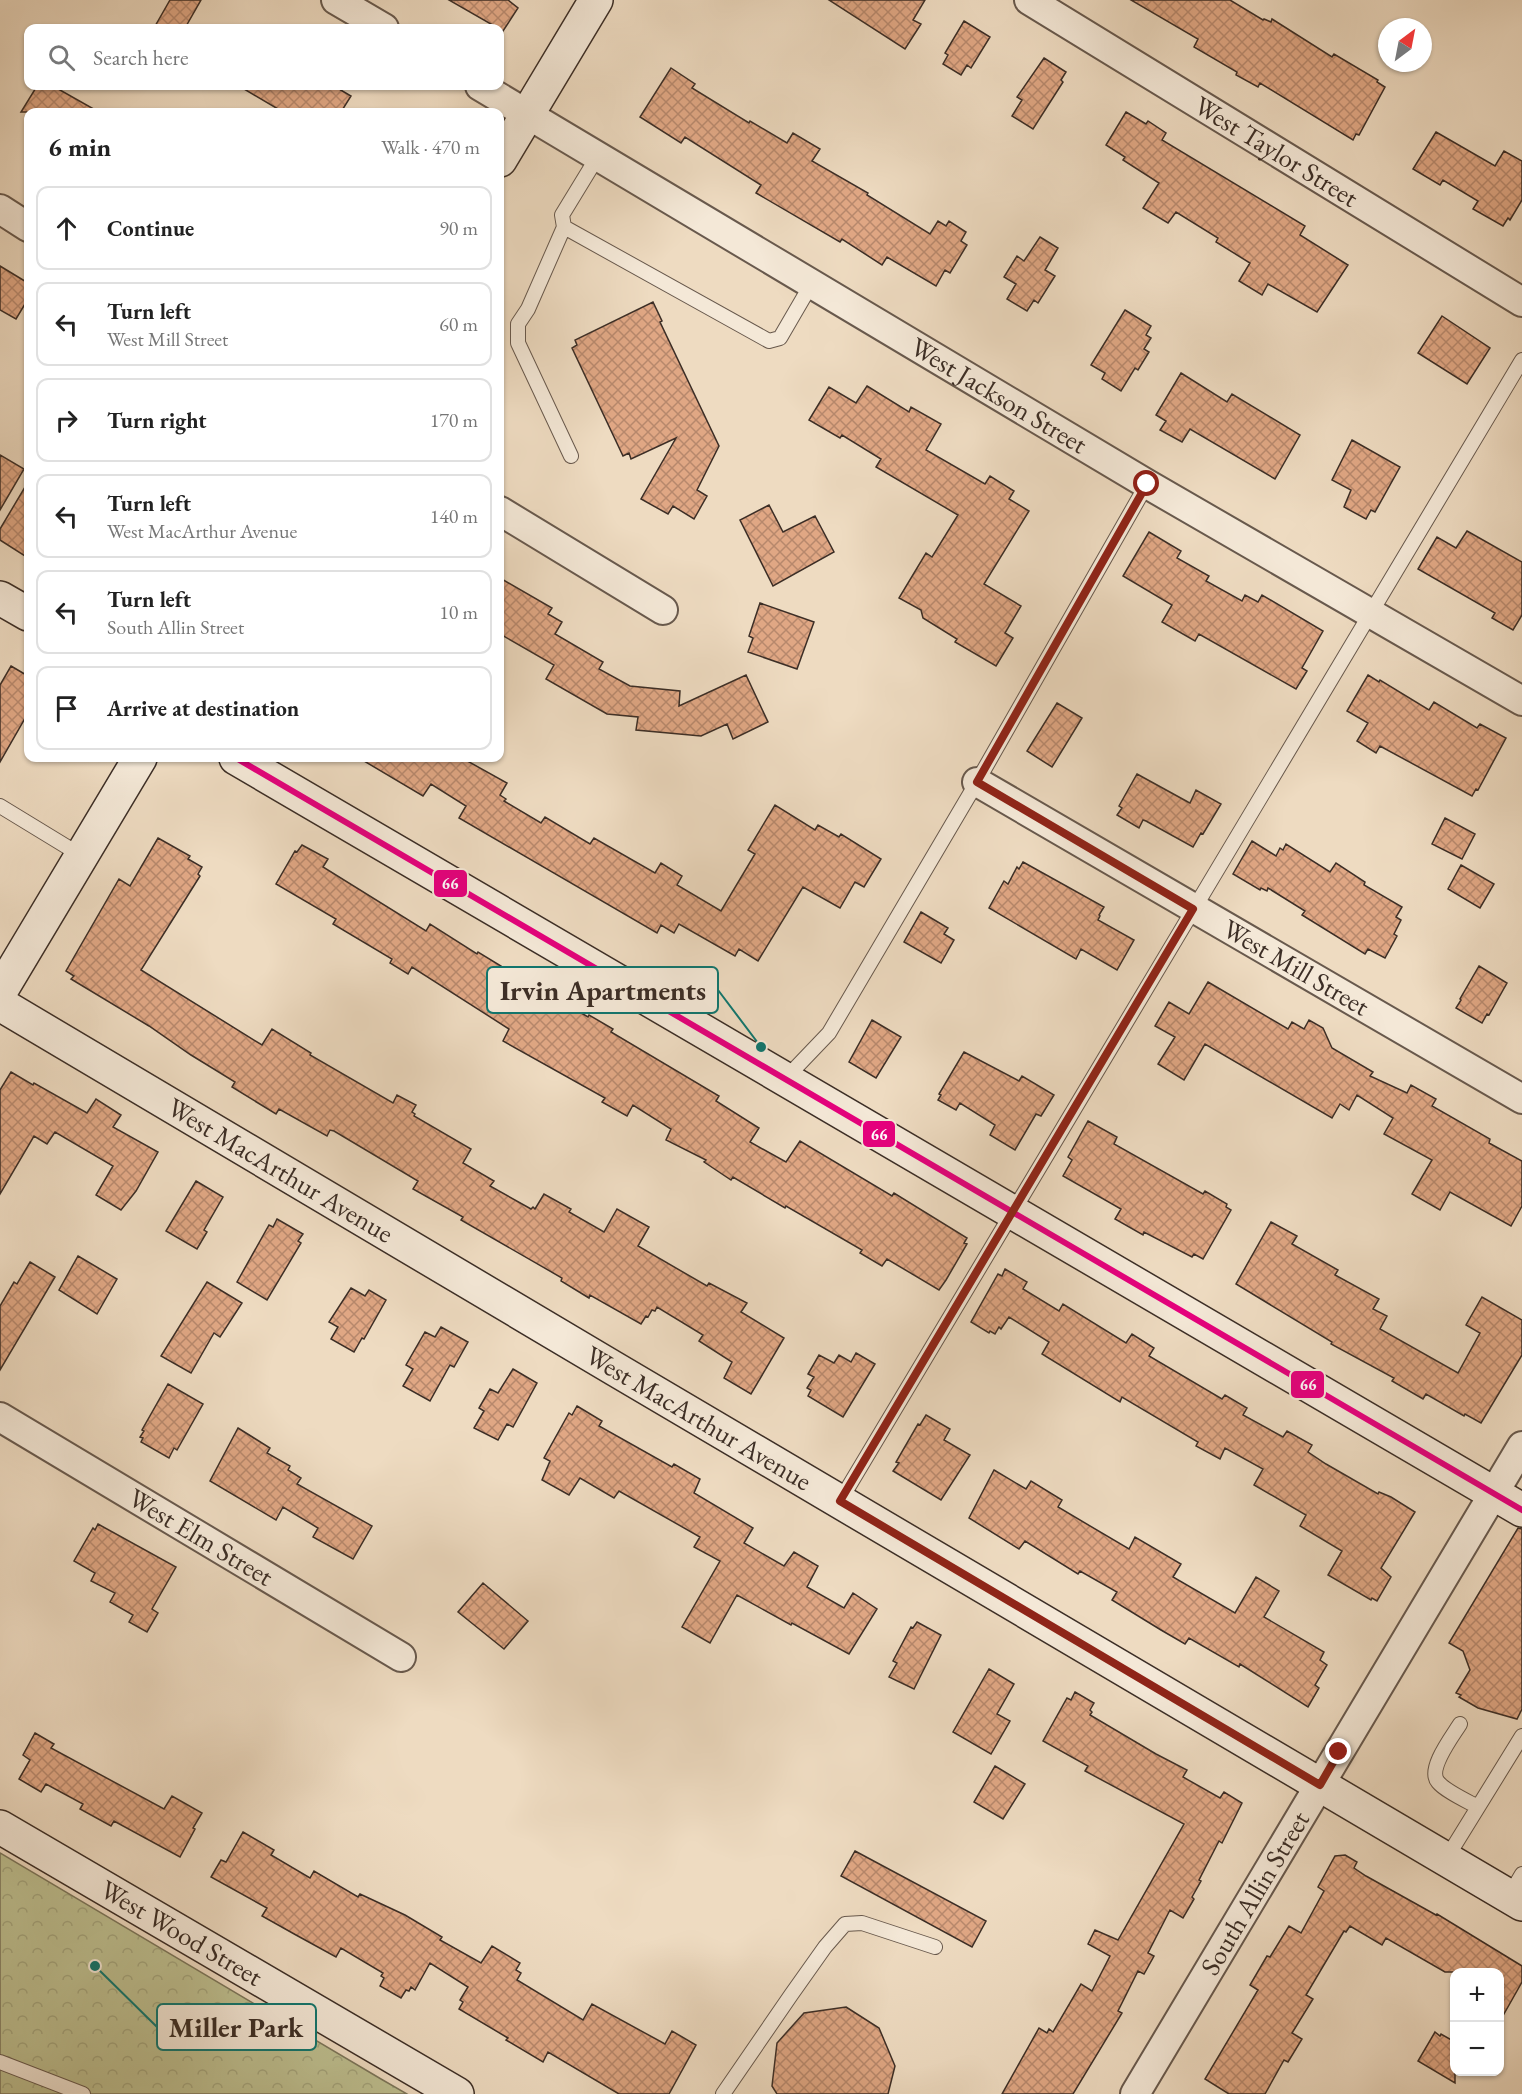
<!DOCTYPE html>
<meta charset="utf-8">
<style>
body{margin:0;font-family:"EB Garamond",serif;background:#f6f6f6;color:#222}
.controls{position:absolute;right:18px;bottom:18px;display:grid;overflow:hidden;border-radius:12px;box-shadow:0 2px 4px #0004}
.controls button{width:54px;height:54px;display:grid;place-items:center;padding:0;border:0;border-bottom:2px solid #e0e0e0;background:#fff;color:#222;font:30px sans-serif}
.compass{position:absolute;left:1378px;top:18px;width:54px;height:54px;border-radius:50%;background:#fff;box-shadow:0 2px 4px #0004;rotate:32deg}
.stop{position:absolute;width:18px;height:18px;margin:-14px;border:4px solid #8f2418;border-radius:50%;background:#fff}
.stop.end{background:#8f2418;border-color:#fff;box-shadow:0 2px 6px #0008}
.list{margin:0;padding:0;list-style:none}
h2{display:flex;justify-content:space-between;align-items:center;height:78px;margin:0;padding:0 24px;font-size:26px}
h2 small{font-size:20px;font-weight:400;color:#767676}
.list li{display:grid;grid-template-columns:39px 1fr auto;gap:18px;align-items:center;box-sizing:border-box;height:84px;margin:0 12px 12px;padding:0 12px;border:2px solid #e0e0e0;border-radius:12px}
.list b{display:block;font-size:22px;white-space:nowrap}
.list p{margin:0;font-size:20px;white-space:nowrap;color:#767676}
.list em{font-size:20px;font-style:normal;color:#767676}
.icon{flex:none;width:33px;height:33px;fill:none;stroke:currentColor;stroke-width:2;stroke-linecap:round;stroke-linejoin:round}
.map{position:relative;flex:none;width:1522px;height:2094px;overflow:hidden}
.search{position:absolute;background:#fff;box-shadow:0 2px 4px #0004;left:24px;top:24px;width:480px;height:66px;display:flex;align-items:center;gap:15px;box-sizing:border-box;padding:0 21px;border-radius:12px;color:#767676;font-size:22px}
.panel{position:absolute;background:#fff;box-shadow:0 2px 4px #0004;left:24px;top:108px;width:480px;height:654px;border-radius:12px}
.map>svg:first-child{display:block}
.park{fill:url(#park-crowns);stroke:#7c765b;stroke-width:1.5}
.building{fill:url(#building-cross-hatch);stroke:#3c2e26;stroke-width:1.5}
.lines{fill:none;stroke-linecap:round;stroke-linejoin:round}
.lane-casing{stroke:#68594d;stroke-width:16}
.street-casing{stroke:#68594d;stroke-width:32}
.secondary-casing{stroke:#3c2e26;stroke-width:36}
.lane{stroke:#f4e8d7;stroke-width:14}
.street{stroke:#f4e8d7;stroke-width:28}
.secondary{stroke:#f4e8d7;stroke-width:33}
.bus-1-casing{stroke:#f4e8d7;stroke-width:10}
.bus-1{stroke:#e5007d;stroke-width:6}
.route{stroke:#8f2418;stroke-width:8}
.labels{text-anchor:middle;stroke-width:6;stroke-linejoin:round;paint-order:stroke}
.street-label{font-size:27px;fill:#3c2e26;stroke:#f4e8d7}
.leader{fill:none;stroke:#0f766e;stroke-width:2}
.callout-dot{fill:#0f766e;stroke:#f4e8d7;stroke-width:2}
.callout{fill:#f4e8d7;stroke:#0f766e;stroke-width:2}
.callout-label{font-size:28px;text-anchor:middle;font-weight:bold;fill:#3c2e26}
.line-badge{stroke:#f4e8d7;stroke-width:2}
.badge-label{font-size:16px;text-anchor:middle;font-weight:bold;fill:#fff}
</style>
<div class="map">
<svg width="1522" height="2094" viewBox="0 0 1522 2094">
<defs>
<pattern id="park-crowns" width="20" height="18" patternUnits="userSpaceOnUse" patternTransform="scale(1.5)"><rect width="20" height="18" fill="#bdbf90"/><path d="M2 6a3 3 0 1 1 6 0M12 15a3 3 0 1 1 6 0" fill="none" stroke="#a3a47c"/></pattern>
<pattern id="building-cross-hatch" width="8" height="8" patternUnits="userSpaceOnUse" patternTransform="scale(1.5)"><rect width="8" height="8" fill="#e0a784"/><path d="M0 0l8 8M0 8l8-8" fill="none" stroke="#b7886c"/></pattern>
</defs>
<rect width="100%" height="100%" fill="#eedbc1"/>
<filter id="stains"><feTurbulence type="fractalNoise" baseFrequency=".00333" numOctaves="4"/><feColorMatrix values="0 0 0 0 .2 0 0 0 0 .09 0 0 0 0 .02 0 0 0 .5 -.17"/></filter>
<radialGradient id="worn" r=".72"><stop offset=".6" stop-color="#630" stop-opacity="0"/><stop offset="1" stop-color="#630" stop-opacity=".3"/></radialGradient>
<path class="park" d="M0 1853 381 2079 407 2094H0Z"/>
<path class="building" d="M170 0H201L185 28H154Z
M449 0H508L518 8 503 31Z
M829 0H925L913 20 921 24 905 49Z
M1131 0H1230L1263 20 1264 19 1271 22 1272 19 1332 57 1334 54 1378 80 1377 82 1385 87 1359 135 1356 134 1353 140 1260 83 1258 87 1236 75 1237 72 1194 47 1198 39Z
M964 21 990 37 971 68 967 65 961 75 943 64 948 55 945 53Z
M1044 58 1066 72 1061 80 1063 82 1033 129 1012 116 1022 100 1017 97Z
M671 68 695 84 692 88 749 123 750 121 787 143 793 133 820 149 812 161 868 193 867 195 930 234 938 221 946 226 949 221 966 232 961 241 967 245 950 273 945 270 936 286 887 257 882 265 842 239 840 242 756 193 761 185 685 137 681 143 640 117Z
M37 86H53L99 112H21Z
M239 86H334L351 96 341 112H283Z
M1126 112 1146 124 1148 121 1166 133 1162 140 1305 226 1300 235 1348 265 1317 312 1268 284 1262 295 1239 281 1250 263 1216 242 1218 238 1176 212 1168 223 1143 208 1159 183 1123 160 1125 157 1106 145Z
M1436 132 1495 166 1504 151 1522 161V200L1510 220 1508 218 1503 226 1473 209 1478 201 1443 180 1440 185 1413 169Z
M1040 237 1058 248 1045 270 1055 276 1038 303 1034 300 1027 311 1007 299 1016 284 1004 277 1017 256 1024 261Z
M0 266 28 283V299L16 319 0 310Z
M653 302 662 321 660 322 719 446 697 490 707 496 694 519 673 506 668 514 641 499 676 438 631 459 629 453 623 456 572 348 577 345 575 340Z
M1125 310 1151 326 1146 335 1151 338 1144 349 1149 352 1138 370 1135 368 1121 391 1102 379 1105 373 1091 365Z
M1442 316 1490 348 1467 384 1418 353Z
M1181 373 1227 402 1232 394 1300 435 1275 479 1190 429 1182 442 1160 430 1166 421 1156 415Z
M867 386 909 412 911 407 941 424 926 450 985 484 990 476 1014 491 1009 499 1029 511 984 584 1021 606 1005 633 1013 638 996 666 955 642 957 639 923 618 921 610 899 598 926 553 932 557 958 515 876 467 881 459 842 435 840 438 809 420 829 387 856 403Z
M1352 440 1400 467 1375 512 1371 510 1366 519 1344 507 1351 490 1332 480Z
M0 455 24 469 0 510Z
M28 482V558L0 540V529Z
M769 505 783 532 815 516 834 552 773 586 740 520Z
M1467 531 1522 562V615L1513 630 1492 618 1495 613 1418 569 1437 537 1456 548Z
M1149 532 1181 551 1177 558 1209 576 1206 581 1242 601 1245 595 1258 602 1262 595 1323 631 1302 668 1307 671 1296 689 1199 634 1195 641 1162 622 1172 605 1123 576Z
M500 578 552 608 548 614 562 622 555 634 603 662 599 669 630 686 680 691 679 706 746 675 768 722 733 739 727 724 701 736 636 730 638 717 607 714 546 679 554 665 500 634Z
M760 603 814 622 797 669 748 652 753 638 749 636Z
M11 666 28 676V713L0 762V685Z
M1368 675 1379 682 1380 680 1429 710 1434 702 1477 728 1480 724 1506 738 1478 790 1476 789 1472 796 1380 746 1376 753 1357 741 1368 723 1347 711Z
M1057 703 1082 718 1052 767 1027 751Z
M359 758H462L507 783 500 795 506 799 504 801 541 823 545 817 590 844 594 838 655 873 661 863 682 876 677 885 721 911 755 854 748 850 775 805 815 830 818 825 839 837 841 834 881 859 864 887 855 882 840 908 803 887 758 961 739 949 735 956 679 924 674 933 661 925 657 933 459 818 466 806 431 784 423 796Z
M1137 774 1188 802 1190 803 1196 790 1221 804 1203 834 1201 833 1193 847 1146 821 1143 820 1139 828 1117 815 1122 808 1119 806Z
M1445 818 1475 834 1462 859 1432 844Z
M158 838 190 856 188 859 202 867 198 874 200 876 141 970 262 1045 272 1029 311 1053 310 1055 393 1103 397 1095 416 1105 412 1112 415 1114 414 1116 471 1149 463 1163 494 1181 490 1186 531 1209 533 1207 535 1209 544 1194 571 1209 569 1212 604 1232 617 1209 649 1227 638 1246 707 1286 709 1283 747 1303 741 1312 784 1338 751 1394 724 1378 732 1362 699 1341 703 1335 657 1307 655 1311 652 1310 648 1317 646 1316 641 1324 590 1295 589 1298 561 1281 562 1278 461 1220 463 1217 413 1189 418 1181 334 1131 330 1130 327 1136 279 1109 276 1114 232 1087 235 1082 191 1055 149 1026 71 979 74 976 66 971 119 879 130 886Z
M1252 841 1276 856 1280 848 1283 850 1286 844 1330 872 1336 863 1365 882 1364 885 1402 907 1396 917 1401 920 1394 934 1397 936 1385 958 1368 949 1365 954 1302 915 1305 911 1268 888 1267 891 1261 888 1260 890 1233 874Z
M302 845 328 859 323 867 426 931 430 924 477 954 478 952 501 966 498 972 533 994 537 987 588 1017 589 1015 613 1029 611 1032 719 1096 716 1101 759 1128 750 1142 786 1162 800 1141 892 1196 894 1193 967 1238 964 1243 967 1244 946 1280 939 1290 887 1259 882 1266 860 1253 862 1250 786 1206 785 1208 733 1177 731 1180 704 1162 706 1160 666 1140 671 1129 633 1105 627 1116 602 1102 605 1098 503 1041 509 1029 412 967 408 974 390 963 392 959 333 924 336 919 276 884 295 851 297 852Z
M1023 862 1104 907 1099 915 1100 916 1098 920 1134 940 1117 970 1081 949 1076 959 989 908 1004 881 1008 884 1017 867 1019 869Z
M1461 865 1494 884 1480 908 1448 889Z
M921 912 948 928 944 934 954 940 941 963 904 942Z
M1479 966 1507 983 1489 1015 1487 1014 1482 1023 1456 1008 1461 1000 1460 999Z
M1208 982 1288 1029 1292 1022 1304 1029 1309 1020 1323 1028 1332 1048 1373 1072 1370 1076 1407 1093 1411 1085 1436 1099 1432 1106 1490 1139 1489 1143 1522 1161V1206L1511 1226 1450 1192 1440 1210 1412 1194 1432 1160 1384 1134 1393 1118 1357 1095 1349 1110 1340 1104 1332 1118 1205 1044 1184 1080 1158 1064 1175 1037 1155 1026 1169 1002 1189 1014Z
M872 1020 901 1037 876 1078 849 1062Z
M964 1052 1019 1081 1022 1076 1054 1095 1041 1116 1036 1114 1015 1150 990 1135 995 1125 960 1103 956 1110 938 1100 941 1095 939 1094Z
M11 1072 33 1085 34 1083 87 1113 96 1099 121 1115 113 1127 158 1152 136 1191 121 1210 96 1195 113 1166 55 1132 47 1144 34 1136 0 1194V1090Z
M1088 1121 1117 1137 1114 1144 1203 1194 1205 1191 1227 1204 1226 1207 1231 1210 1203 1259 1194 1254 1192 1257 1144 1232 1143 1235 1115 1219 1121 1209 1063 1176 1072 1160 1068 1157Z
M196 1181 223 1197 204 1230 207 1232 197 1249 166 1231Z
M277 1219 303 1234 298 1241 301 1243 267 1300 237 1282 269 1225 273 1227Z
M1271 1222 1297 1236 1292 1244 1338 1270 1335 1275 1379 1299 1373 1309 1387 1316 1380 1329 1458 1373 1480 1333 1466 1325 1482 1297 1522 1320V1355L1481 1423 1465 1414 1464 1416 1426 1394 1423 1399 1392 1381 1394 1378 1331 1344 1332 1342 1236 1284Z
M78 1256 117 1279 97 1314 59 1290Z
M30 1262 55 1277 0 1370V1306L14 1282 17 1284Z
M1005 1269 1027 1282 1023 1289 1059 1311 1063 1304 1126 1343 1132 1334 1154 1348 1149 1356 1222 1399 1225 1395 1247 1408 1243 1415 1283 1437 1287 1431 1312 1445 1308 1452 1326 1464 1378 1494 1379 1492 1391 1497 1415 1512 1381 1568 1391 1577 1377 1601 1372 1598 1371 1600 1328 1575 1342 1551 1300 1526 1306 1515 1254 1485 1263 1469 1225 1448 1220 1459 1196 1446 1198 1442 1122 1397 1120 1402 1042 1354 1049 1342 1009 1317 1001 1329 999 1327 995 1334 990 1331 989 1333 971 1322 998 1274 1002 1276Z
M207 1282 242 1303 220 1337 214 1333 191 1373 161 1356Z
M351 1288 365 1296 369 1290 386 1300 364 1339 362 1338 354 1352 331 1339 338 1327 329 1322Z
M441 1327 468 1342 454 1367 450 1365 430 1401 403 1386 413 1369 406 1365 425 1332 435 1337Z
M856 1353 875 1364 843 1417 808 1396 811 1390 807 1388 814 1377 808 1374 819 1355 834 1363 839 1355 851 1362Z
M513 1369 537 1383 513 1427 507 1424 498 1440 474 1428 484 1411 479 1408 490 1389 498 1393Z
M168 1384 203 1404 177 1450 174 1448 169 1458 141 1442 143 1438 140 1437 144 1431 142 1430Z
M577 1406 602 1421 599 1426 672 1467 674 1464 700 1479 694 1493 753 1528 744 1543 784 1566 794 1552 818 1566 807 1587 844 1608 853 1593 877 1609 849 1654 792 1623 791 1625 737 1595 710 1643 682 1627 720 1561 694 1547 700 1537 619 1491 614 1498 580 1478 569 1495 542 1480 550 1461 544 1458 569 1413 572 1415Z
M926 1415 950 1429 944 1440 970 1455 941 1500 893 1471 899 1463 896 1462 918 1424 920 1425Z
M238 1428 270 1448 267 1453 290 1466 288 1470 301 1478 297 1484 372 1526 353 1559 313 1537 318 1528 283 1507 276 1520 210 1481Z
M994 1470 1026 1489 1031 1481 1062 1500 1058 1507 1129 1549 1135 1537 1181 1564 1173 1577 1235 1613 1256 1577 1279 1591 1264 1617 1324 1652 1320 1660 1327 1665 1315 1685 1319 1688 1308 1707 1240 1664 1239 1667 1189 1638 1185 1644 1161 1630 1112 1600 1117 1592 1080 1571 1078 1574 1025 1541 1019 1549 969 1518Z
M98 1524 176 1567 152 1609 158 1613 147 1632 129 1622 133 1615 110 1602 115 1593 91 1581 95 1573 74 1561 93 1528 95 1530Z
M1518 1528 1522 1529V1709L1517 1719 1478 1708 1459 1697 1461 1695 1456 1693 1470 1670 1463 1651 1449 1643Z
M483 1583 528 1621 504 1649 458 1612Z
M917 1622 941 1635 914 1689 889 1677 897 1663 893 1661 911 1627 913 1628Z
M989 1669 1014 1684 997 1714 1010 1721 991 1754 953 1732Z
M1075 1692 1094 1703 1090 1710 1092 1712 1090 1715 1156 1754 1187 1770 1183 1777 1220 1798 1224 1792 1242 1803 1222 1843 1219 1841 1199 1880 1201 1881 1192 1897 1194 1899 1183 1918 1170 1910 1148 1953 1154 1956 1144 1974 1138 1971 1118 2011 1122 2013 1073 2094H1002L1039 2028 1047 2033 1049 2029 1053 2032 1081 1984 1092 1991 1110 1956 1088 1944 1095 1930 1118 1940 1184 1824 1085 1771 1088 1766 1043 1741 1067 1698 1071 1700Z
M35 1733 54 1744 51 1748 164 1809 172 1796 202 1813 193 1828 195 1829 180 1857 114 1821 111 1826 80 1809 83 1804 46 1784 41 1792 19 1779 30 1760 23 1755Z
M995 1766 1025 1784 1003 1819 974 1802Z
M243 1832 274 1850 271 1855 310 1878 314 1871 358 1897 360 1894 405 1915 442 1937 440 1940 481 1963 492 1946 520 1963 516 1970 521 1973 517 1980 583 2020 592 2004 665 2044 672 2031 696 2045 669 2094H619L548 2052 543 2062 506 2040 508 2038 459 2009 463 2002 460 2000 468 1987 430 1963 415 1990 411 1987 409 1991 406 1990 401 1998 380 1986 384 1978 381 1976 383 1973 341 1948 336 1957 296 1935 262 1916 267 1908 211 1877 221 1860 226 1862Z
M855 1851 986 1921 972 1947 841 1876Z
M1345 1855 1357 1862 1354 1868 1366 1876 1436 1915 1437 1914 1522 1966V1982L1500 2021V1972H1445L1386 1938 1382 1945 1350 1926 1346 1932 1344 1931 1306 1995 1313 1999 1292 2033 1302 2039 1288 2062 1284 2060 1265 2094H1229L1205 2079 1258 1990 1250 1985 1267 1956 1270 1957 1289 1926 1301 1933 1324 1891 1318 1887 1335 1856Z
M846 2007 879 2028 895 2066 888 2094H777L772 2086 777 2043 804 2013Z
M1435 2032 1440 2036 1441 2034 1455 2042V2083L1418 2061Z"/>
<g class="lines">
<defs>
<path id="lane" d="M598 156 562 215 564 227 769 341 780 338 812 283
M564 227 528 309 518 324V343L571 456
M0 806 82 856
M785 1079 829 1033 977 782 1147 484
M840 1501 1522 360
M1460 1724C1452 1737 1427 1769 1438 1782 1445 1791 1467 1801 1478 1807
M1446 1859 1522 1736
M1509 1896 1522 1874
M0 2062 83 2094
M723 2094 791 1995 825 1947 845 1924 862 1923 935 1947"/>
<g id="street">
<path d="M336 0 384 28"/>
<path id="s1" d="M1029 0 1522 302"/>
<path id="s2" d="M480 86 1147 484 1522 701"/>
<path d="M0 209 28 227"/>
<path d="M500 511 663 610"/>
<path id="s3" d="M977 782 1522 1099"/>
<path id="s4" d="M0 1417 401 1657"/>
<path id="s5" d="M1135 2094 1522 1446"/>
</g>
<g id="secondary">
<path d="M500 160 596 0"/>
<path d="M0 598 28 614"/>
<path d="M236 758 1522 1510"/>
<path d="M0 992 140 758"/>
<path id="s6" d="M0 1004 615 1369 1522 1904"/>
<path id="s7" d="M0 1827 457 2094"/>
</g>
</defs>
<use href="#lane" class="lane-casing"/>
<use href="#street" class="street-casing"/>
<use href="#secondary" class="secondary-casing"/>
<use href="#lane" class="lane"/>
<use href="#street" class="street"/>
<use href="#secondary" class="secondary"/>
<defs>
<path id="bus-1" d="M236 758 1522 1510"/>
</defs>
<use href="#bus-1" class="bus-1-casing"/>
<use href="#bus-1" class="bus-1"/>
</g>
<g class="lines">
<path class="route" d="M1147 484 977 782 1193 909 840 1501 1320 1785 1339 1752"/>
</g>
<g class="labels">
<g class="street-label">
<text dy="9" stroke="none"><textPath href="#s1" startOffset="290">West Taylor Street</textPath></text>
<text dy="9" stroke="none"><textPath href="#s2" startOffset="604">West Jackson Street</textPath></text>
<text dy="9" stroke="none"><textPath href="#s3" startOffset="369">West Mill Street</textPath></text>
<text dy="9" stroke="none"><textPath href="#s6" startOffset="326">West MacArthur Avenue</textPath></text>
<text dy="9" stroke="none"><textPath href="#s6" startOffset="812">West MacArthur Avenue</textPath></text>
<text dy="9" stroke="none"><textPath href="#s4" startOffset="234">West Elm Street</textPath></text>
<text dy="9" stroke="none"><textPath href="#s5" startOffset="234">South Allin Street</textPath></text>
<text dy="9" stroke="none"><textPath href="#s7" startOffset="210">West Wood Street</textPath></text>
</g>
</g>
<path class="leader" d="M761 1047L718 990M95 1966L157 2027"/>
<g class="callout-dot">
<circle cx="761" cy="1047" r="6"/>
<circle cx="95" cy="1966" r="6"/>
</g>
<g class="callout">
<rect x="487" y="967" width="231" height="46" rx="6"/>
<rect x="157" y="2004" width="159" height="46" rx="6"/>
</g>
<g class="callout-label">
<text x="603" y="1000">Irvin Apartments</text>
<text x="236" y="2037">Miller Park</text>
</g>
<g class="line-badge">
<rect x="433" y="869" width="35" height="29" rx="6" fill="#e5007d"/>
<rect x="862" y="1120" width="34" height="28" rx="6" fill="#e5007d"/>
<rect x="1290" y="1370" width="35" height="29" rx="6" fill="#e5007d"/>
</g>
<g class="badge-label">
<text x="450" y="889">66</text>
<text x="879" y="1140">66</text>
<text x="1308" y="1390">66</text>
</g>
<rect width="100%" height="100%" filter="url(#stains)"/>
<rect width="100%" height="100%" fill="url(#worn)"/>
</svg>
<div class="controls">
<button>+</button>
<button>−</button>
</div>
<svg class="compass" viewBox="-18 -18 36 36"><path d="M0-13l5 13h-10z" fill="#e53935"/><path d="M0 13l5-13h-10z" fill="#767676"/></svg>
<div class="stop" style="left:1147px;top:484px"></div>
<div class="stop end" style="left:1339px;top:1752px"></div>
<div class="search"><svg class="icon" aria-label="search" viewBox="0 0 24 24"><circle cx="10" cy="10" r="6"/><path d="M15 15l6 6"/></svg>Search here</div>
<section class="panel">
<h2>6 min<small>Walk · 470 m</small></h2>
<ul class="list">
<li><svg class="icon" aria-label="ahead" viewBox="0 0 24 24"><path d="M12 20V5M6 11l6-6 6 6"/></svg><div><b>Continue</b></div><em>90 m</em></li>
<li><svg class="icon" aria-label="left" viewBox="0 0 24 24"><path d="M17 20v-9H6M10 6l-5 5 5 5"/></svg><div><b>Turn left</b><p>West Mill Street</p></div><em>60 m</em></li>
<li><svg class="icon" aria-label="right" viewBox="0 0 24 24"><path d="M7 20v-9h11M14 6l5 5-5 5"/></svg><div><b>Turn right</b></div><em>170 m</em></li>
<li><svg class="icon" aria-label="left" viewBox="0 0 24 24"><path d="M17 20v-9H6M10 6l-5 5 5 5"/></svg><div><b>Turn left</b><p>West MacArthur Avenue</p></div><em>140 m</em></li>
<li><svg class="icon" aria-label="left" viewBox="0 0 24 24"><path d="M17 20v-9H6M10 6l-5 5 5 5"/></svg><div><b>Turn left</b><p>South Allin Street</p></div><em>10 m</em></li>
<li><svg class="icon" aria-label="arrive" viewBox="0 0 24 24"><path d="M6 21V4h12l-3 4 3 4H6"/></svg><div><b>Arrive at destination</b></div></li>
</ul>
</section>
</div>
